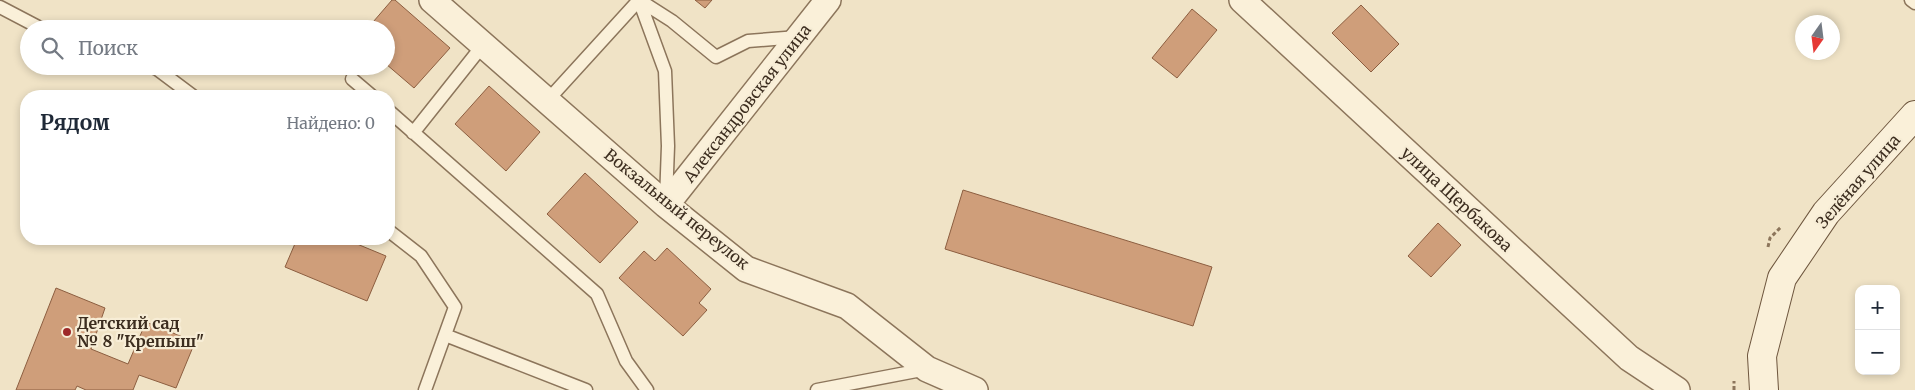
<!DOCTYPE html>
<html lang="ru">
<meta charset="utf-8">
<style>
body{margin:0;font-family:Merriweather,serif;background:#f2f2f3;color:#1f2937}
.controls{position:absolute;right:15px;bottom:15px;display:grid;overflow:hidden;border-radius:10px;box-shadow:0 2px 8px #0003}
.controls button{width:45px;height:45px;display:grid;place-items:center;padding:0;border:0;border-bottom:1px solid #e0e1e3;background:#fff;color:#1f2937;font:25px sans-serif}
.compass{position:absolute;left:1795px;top:15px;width:45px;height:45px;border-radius:50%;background:#fff;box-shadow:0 2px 8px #0003;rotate:194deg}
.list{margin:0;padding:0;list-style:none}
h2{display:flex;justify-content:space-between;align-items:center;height:65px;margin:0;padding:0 20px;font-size:21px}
h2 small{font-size:16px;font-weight:400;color:#747a83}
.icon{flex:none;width:28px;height:28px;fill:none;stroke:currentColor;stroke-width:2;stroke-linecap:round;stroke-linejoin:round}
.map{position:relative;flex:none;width:1915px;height:390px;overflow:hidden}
.search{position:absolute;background:#fff;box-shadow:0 2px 8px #0003;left:20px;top:20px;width:375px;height:55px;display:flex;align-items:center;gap:12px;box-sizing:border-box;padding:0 18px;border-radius:28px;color:#747a83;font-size:19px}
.panel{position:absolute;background:#fff;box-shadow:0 2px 8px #0003;left:20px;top:90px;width:375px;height:155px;border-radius:20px}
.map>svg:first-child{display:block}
.building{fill:#cf9e7a;stroke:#8c5e40}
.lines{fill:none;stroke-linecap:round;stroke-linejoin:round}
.lane-casing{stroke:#8c755b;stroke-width:15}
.street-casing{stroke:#8c755b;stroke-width:28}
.secondary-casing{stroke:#6e563e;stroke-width:30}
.path{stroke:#8c755b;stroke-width:3;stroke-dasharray:4 2.5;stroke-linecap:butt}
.lane{stroke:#faf0d9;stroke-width:12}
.street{stroke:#faf0d9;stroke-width:25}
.secondary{stroke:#faf0d9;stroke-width:28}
.poi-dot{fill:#9d2929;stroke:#f7edd6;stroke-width:2}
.labels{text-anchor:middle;stroke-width:4.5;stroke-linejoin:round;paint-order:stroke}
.street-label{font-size:16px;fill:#3c2d1f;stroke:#f7edd6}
.poi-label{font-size:16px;font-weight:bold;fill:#3c2d1f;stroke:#f7edd6;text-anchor:start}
</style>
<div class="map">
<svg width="1915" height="390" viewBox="0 0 1915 390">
<rect width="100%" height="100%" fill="#f0e3c6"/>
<path class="building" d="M392 0H395L450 48 414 88 386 64V29H367Z
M695 0H712L705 8Z
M1361 5 1399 44 1371 72 1332 33Z
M1192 9 1217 30 1177 78 1152 58Z
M489 86 540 132 506 171 455 124Z
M585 173 638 222 600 263 547 214Z
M963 190 1212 267 1193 326 945 249Z
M1438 223 1461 245 1431 277 1408 256Z
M297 239H345L386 256 367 301 285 267Z
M667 248 711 289 699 303 707 310 683 336 619 278 644 251 655 261Z
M56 288 105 308 91 349 128 364 146 322 195 342 176 388 139 375 133 390H86L77 386 75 390H16Z"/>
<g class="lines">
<defs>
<path id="lane" d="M639 0 665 71 668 146 666 200
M639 0 672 21 716 57 748 41 798 37
M1911 0 1915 3
M0 7 42 29
M149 66 157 69 193 96
M352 79 372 96
M547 101 639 0
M389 111 597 294 626 361 647 390
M413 133 483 45
M389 231 421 256 455 307 425 390
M445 335 586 390
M817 390 927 369"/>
<path id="street" d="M432 0 666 205 746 269 847 306 927 369 975 390
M1242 0 1629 358 1677 390
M666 205 828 0"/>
<path id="secondary" d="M1764 390 1762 356 1782 278 1826 213 1915 115"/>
</defs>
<use href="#lane" class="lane-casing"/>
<use href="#street" class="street-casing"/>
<use href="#secondary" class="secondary-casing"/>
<path class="path" d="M1768 247 1770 238 1781 227
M1734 390V381"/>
<use href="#lane" class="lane"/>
<use href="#street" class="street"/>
<use href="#secondary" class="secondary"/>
</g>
<circle class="poi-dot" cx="67" cy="332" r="5"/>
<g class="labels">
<g class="street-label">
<text transform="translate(747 103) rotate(-52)" y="6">Александровская улица</text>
<text transform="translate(1858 181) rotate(-49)" y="6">Зелёная улица</text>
<text transform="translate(1457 199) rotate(43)" y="6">улица Щербакова</text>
<text transform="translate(677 209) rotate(39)" y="6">Вокзальный переулок</text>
</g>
<g class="poi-label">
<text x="77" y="329">Детский сад<tspan x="77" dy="18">№ 8 "Крепыш"</tspan></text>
</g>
</g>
</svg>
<div class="controls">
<button>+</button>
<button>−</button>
</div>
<svg class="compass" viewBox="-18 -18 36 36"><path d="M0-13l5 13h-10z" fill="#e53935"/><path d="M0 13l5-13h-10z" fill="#747a83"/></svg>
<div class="search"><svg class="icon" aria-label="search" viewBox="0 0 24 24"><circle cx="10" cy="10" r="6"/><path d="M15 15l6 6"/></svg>Поиск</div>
<section class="panel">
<h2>Рядом<small>Найдено: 0</small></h2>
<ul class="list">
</ul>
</section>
</div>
